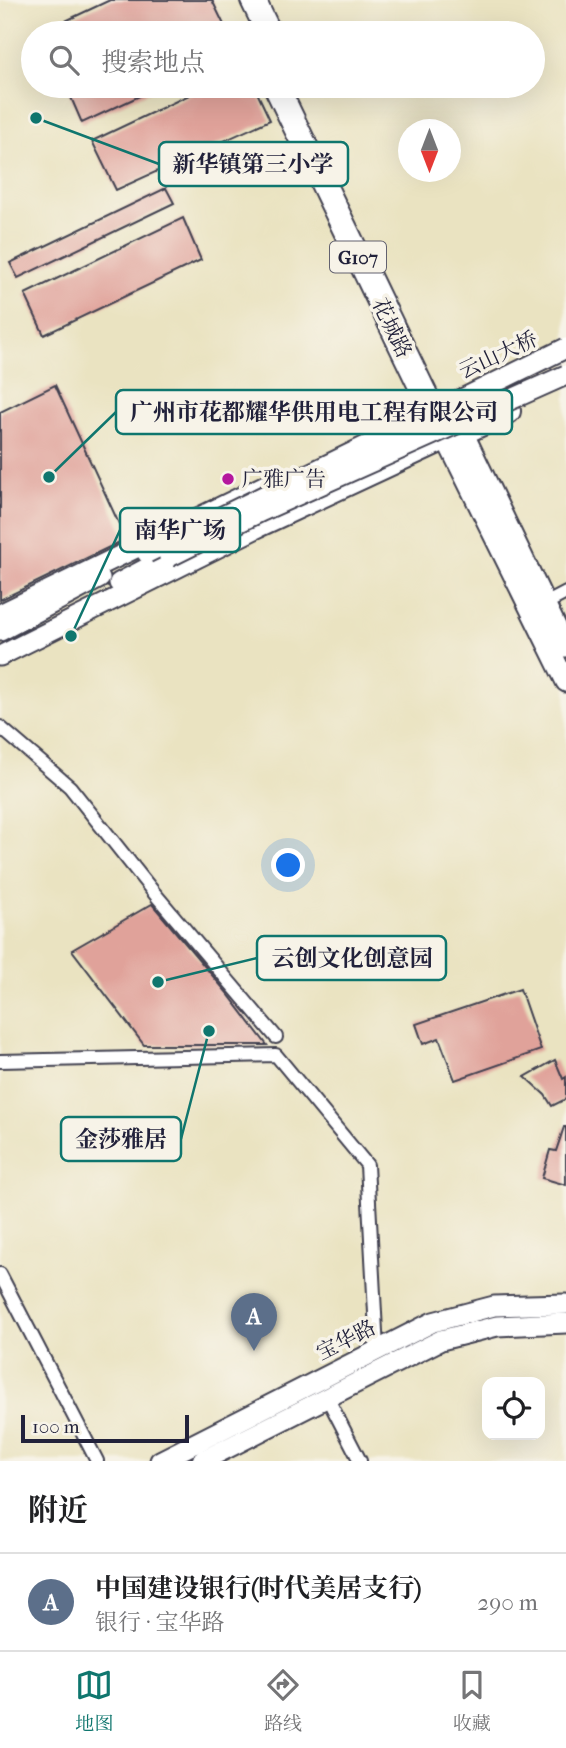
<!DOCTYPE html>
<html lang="zh">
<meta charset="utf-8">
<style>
body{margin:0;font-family:"IM FELL French Canon","Noto Serif SC",serif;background:#f2f2f2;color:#202124}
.controls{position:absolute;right:21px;bottom:21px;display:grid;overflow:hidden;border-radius:14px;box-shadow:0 7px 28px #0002}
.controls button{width:63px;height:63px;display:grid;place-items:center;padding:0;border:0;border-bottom:2px solid #e0e0e0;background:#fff;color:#202124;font:35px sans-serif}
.compass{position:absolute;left:398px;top:119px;width:63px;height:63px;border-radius:50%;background:#fff;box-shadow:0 7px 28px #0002;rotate:180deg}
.scale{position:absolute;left:21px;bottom:18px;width:168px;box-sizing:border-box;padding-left:7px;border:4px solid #22223b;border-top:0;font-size:19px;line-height:24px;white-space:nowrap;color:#22223b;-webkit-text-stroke:5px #f7f3e8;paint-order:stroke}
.you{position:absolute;left:289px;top:866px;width:24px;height:24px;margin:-18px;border:5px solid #fff;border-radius:50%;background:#1a73e8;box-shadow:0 0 0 10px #1a73e833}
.badge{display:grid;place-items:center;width:46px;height:46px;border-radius:50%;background:#0f766e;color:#fff;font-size:23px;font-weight:700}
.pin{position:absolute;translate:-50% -58px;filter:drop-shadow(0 2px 4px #0008)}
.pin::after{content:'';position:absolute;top:37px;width:24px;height:21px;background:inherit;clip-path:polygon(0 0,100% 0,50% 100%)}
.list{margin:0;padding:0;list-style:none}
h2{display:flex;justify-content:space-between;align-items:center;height:91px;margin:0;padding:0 28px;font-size:30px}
h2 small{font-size:23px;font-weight:400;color:#757577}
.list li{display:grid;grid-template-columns:46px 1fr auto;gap:21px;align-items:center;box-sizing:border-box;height:98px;padding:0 28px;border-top:2px solid #e0e0e0}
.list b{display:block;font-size:26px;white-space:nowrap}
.list p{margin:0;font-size:23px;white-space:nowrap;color:#757577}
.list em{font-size:23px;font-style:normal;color:#757577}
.icon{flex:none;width:38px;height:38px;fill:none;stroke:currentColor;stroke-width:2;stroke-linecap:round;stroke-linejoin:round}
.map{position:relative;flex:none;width:566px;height:1461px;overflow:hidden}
.search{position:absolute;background:#fff;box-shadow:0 7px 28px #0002;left:21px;right:21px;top:21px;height:77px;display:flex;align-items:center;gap:18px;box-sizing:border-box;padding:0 24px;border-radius:38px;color:#757577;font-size:26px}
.sheet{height:189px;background:#fff}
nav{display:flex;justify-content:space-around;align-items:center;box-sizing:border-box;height:98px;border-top:2px solid #e0e0e0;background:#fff;font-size:19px;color:#757577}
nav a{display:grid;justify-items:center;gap:4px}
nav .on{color:#0f766e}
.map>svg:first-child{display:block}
.building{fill:#e0a29a}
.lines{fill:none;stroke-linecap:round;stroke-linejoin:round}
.street-casing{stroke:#403f4f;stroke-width:16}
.secondary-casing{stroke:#403f4f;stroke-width:23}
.highway-casing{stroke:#403f4f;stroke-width:28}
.street{stroke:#fff;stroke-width:12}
.secondary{stroke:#fff;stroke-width:19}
.highway{stroke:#fff;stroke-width:24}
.secondary-bridge-casing{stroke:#403f4f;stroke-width:23;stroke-linecap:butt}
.secondary-bridge{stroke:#fff;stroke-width:19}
.poi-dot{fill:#b5179e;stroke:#f7f3e8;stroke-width:2.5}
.labels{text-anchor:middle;stroke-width:7;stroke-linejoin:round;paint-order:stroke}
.shield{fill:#f7f3e8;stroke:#62616f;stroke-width:2}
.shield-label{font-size:19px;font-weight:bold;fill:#22223b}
.street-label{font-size:21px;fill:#22223b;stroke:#f7f3e8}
.poi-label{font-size:21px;fill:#22223b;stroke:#f7f3e8;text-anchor:start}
.leader{fill:none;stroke:#0f766e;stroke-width:2.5}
.callout-dot{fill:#0f766e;stroke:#f7f3e8;stroke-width:2.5}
.callout{fill:#f7f3e8;stroke:#0f766e;stroke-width:2.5}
.callout-label{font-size:23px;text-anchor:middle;font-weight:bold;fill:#22223b}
</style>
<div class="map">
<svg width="566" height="1461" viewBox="0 0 566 1461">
<rect width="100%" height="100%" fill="#f7f3e8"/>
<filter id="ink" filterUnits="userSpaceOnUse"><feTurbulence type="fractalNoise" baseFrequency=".0143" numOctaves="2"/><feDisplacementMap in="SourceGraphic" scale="14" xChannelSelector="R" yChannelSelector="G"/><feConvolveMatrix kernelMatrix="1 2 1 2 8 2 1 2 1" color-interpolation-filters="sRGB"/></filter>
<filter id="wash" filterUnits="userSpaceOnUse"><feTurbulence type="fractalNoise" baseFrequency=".00686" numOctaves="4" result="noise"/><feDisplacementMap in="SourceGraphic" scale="28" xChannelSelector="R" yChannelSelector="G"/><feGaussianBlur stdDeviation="1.57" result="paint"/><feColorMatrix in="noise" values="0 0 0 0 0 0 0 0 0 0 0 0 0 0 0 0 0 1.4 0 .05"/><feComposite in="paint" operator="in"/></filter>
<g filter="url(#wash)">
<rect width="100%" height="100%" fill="#eae3c1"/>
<g id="blocks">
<path class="building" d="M110 0H212L228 33H40Z
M66 86H161L82 123Z
M208 86H254L270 120 116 190 92 141Z
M166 188 174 203 18 278 10 263Z
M183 218 201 260 44 335 25 294Z
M55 385 126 539 0 600V412Z
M152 904 228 994 267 1045H144L72 950Z
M520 989 541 1050 455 1080 439 1038 423 1044 416 1024Z
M555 1060 563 1079 566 1077V1099L552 1106 545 1095 525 1077Z
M564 1127H566V1185L542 1178 550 1150 556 1151Z"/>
</g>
</g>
<g filter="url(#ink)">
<use href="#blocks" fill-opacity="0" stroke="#403f4f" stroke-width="2"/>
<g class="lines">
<defs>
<path id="street" d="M545 604 566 593
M0 727 70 787 155 894 276 1037
M0 1061 276 1055 367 1165 377 1350
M0 1274 97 1461
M327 1397 360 1461"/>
<path id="secondary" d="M441 429 566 682
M119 583 153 565
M0 614 280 478
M0 631 100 578
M0 656 259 527 463 432 566 647
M160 1461 433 1322 494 1306 566 1304
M202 1461 441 1340 497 1326 566 1323"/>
<path id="highway" d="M253 0 269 33
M276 86 441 428 463 432 508 411"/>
</defs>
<use href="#street" class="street-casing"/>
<use href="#secondary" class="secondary-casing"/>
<use href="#highway" class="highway-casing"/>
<use href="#street" class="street"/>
<use href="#secondary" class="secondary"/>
<use href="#highway" class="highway"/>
<defs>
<path id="secondary-bridge" d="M147 553 566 348
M169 557 262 511 566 375"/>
</defs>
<use href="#secondary-bridge" class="secondary-bridge-casing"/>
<use href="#secondary-bridge" class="secondary-bridge"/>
</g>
</g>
<circle class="poi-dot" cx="228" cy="479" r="7"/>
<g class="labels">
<rect class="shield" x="330" y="241.5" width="56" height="31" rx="5"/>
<g class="shield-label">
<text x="358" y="264">G107</text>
</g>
<g class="street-label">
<text transform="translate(392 328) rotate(64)" y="7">花城路</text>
<text transform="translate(498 355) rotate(-25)" y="7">云山大桥</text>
<text transform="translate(346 1340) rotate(-27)" y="7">宝华路</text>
</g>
<g class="poi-label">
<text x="242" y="486">广雅广告</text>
</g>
</g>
<path class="leader" d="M36 118L159 164M49 477L116 412M71 636L120 530M158 982L257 958M209 1031L181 1139"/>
<g class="callout-dot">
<circle cx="36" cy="118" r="7"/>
<circle cx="49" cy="477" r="7"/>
<circle cx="71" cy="636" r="7"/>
<circle cx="158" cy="982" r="7"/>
<circle cx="209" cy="1031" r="7"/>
</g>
<g class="callout">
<rect x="159" y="142" width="189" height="44" rx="7"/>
<rect x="116" y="390" width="396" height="44" rx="7"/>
<rect x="120" y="508" width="120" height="44" rx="7"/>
<rect x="257" y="936" width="189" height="44" rx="7"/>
<rect x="61" y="1117" width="120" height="44" rx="7"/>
</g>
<g class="callout-label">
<text x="253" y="172">新华镇第三小学</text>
<text x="314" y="420">广州市花都耀华供用电工程有限公司</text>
<text x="180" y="538">南华广场</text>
<text x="352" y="966">云创文化创意园</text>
<text x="121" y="1147">金莎雅居</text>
</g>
</svg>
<div class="controls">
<button><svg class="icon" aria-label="locate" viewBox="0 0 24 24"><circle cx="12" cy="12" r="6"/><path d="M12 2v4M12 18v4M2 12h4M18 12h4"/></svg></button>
</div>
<svg class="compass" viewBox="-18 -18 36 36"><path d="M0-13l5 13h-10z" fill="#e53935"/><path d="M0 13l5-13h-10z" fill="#757577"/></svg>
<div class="scale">100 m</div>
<div class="you"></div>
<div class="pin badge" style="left:254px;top:1351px;background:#5c6f8a">A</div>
<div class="search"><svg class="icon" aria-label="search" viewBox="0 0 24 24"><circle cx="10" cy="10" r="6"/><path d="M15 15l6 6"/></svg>搜索地点</div>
</div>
<section class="sheet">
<h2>附近<small></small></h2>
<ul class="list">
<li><span class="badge" style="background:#5c6f8a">A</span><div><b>中国建设银行(时代美居支行)</b><p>银行 · 宝华路</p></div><em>290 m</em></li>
</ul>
</section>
<nav>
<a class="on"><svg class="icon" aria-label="map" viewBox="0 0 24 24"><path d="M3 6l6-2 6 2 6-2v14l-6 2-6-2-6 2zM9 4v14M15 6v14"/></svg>地图</a>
<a><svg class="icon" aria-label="directions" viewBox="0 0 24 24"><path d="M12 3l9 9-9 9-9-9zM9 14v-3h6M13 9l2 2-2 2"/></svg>路线</a>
<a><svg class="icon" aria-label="saved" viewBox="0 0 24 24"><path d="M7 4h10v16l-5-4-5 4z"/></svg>收藏</a>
</nav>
